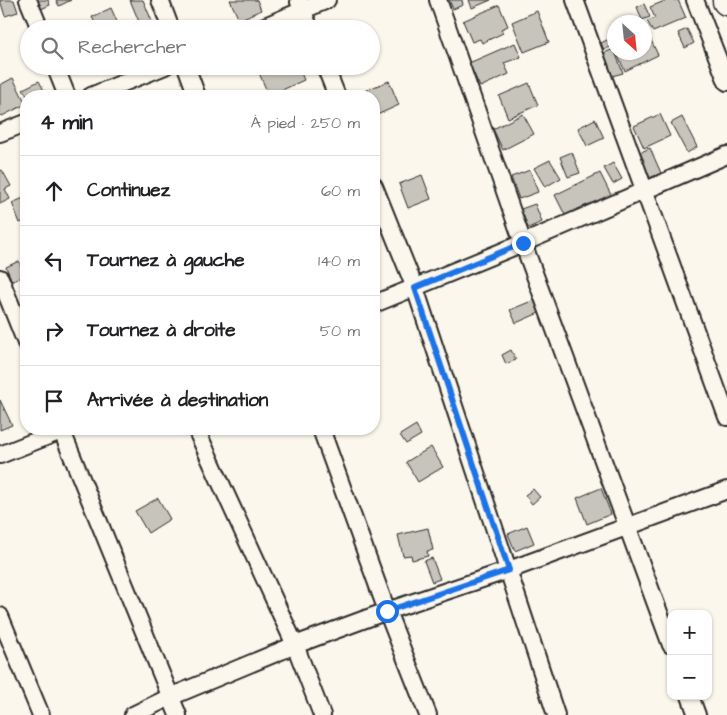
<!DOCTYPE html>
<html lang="fr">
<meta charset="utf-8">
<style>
body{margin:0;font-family:"Architects Daughter",sans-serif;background:#f6f6f6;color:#202124}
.controls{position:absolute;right:15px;bottom:15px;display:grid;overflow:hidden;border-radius:10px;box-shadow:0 1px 4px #0004}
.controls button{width:45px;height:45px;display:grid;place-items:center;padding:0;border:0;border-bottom:1px solid #e0e0e0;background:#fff;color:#202124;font:25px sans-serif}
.compass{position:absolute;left:607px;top:15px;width:45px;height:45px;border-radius:50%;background:#fff;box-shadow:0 1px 4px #0004;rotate:153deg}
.stop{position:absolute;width:15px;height:15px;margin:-11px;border:4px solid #1a73e8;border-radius:50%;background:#fff}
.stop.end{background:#1a73e8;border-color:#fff;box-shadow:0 1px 5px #0008}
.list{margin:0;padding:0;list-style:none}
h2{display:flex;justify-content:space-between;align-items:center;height:65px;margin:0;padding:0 20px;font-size:21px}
h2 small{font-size:16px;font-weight:400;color:#757577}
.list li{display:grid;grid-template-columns:32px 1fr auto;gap:15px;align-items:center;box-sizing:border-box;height:70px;padding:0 20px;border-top:1px solid #e0e0e0}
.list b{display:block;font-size:19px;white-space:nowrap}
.list em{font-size:16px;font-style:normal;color:#757577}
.icon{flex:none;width:28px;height:28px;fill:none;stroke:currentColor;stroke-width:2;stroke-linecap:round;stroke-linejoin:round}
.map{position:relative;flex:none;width:727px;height:715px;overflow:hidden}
.search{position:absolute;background:#fff;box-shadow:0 1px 4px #0004;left:20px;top:20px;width:360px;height:55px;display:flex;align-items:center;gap:12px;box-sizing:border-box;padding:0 18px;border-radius:28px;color:#757577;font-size:19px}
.panel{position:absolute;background:#fff;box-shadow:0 1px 4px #0004;left:20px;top:90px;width:360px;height:345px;border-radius:20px}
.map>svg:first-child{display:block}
.building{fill:#c7c4bc;stroke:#2b2b2b}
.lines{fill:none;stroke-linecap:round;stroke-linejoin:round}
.street-casing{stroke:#2b2b2b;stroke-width:20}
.highway-casing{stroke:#2b2b2b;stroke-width:31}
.street{stroke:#fbf7ec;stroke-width:16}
.highway{stroke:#fbf7ec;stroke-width:28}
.route{stroke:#1a73e8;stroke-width:6}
</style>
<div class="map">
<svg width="727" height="715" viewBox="0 0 727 715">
<rect width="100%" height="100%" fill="#fbf7ec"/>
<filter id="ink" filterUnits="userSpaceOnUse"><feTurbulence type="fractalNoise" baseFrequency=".02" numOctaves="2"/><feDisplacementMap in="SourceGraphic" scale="10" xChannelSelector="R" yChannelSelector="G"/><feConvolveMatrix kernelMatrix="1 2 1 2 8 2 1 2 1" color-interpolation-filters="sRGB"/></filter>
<g filter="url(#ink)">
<path class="building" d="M0 0H14L18 12 5 16Z
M32 0H48L50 5 37 11Z
M56 0H71L59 6Z
M130 0H143L154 26 148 29H142Z
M230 0H257L261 10 239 20Z
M449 0H462L463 5 453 9Z
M469 0H491L472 8Z
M667 0H678L686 18 653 32 647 21 655 18 650 7Z
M644 4 650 17 642 20 637 7Z
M499 5 508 26 501 29 503 33 482 43 480 39 472 42 463 21Z
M111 8 118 24 108 29H98L92 17Z
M537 11 549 42 524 52 512 22Z
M687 29 694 43 685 48 678 33Z
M648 34 658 55 625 71 616 52H644V35Z
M609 39 612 46 604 50 601 43Z
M515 43 521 57 504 63 509 74 480 87 469 63Z
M614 49 623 73 612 76 604 53Z
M256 66H291L292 68 298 66 304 80 269 96Z
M13 78 26 104 2 116 0 113V85Z
M39 81 47 96H27L23 89Z
M389 81 399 105 377 115 374 108V96H369L366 90Z
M529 83 538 105 508 118 499 96Z
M523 114 534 134 503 150 493 129Z
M660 114 670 136 644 148 634 126Z
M682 117 697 147 687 153 671 123Z
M595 119 604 138 587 146 578 128Z
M650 148 661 173 650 178 639 153Z
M572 152 580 173 568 177 560 157Z
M550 160 561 178 545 187 534 168Z
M613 163 622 179 613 184 604 168Z
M2 170 11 186 5 189 10 199 0 204V171Z
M530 170 538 192 519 199 511 177Z
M600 173 611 195 566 217 555 195Z
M422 175 431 199 408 208 399 184Z
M26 197V220L20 223 12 203Z
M535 204 542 222 528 228 521 209Z
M19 261 25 276 12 281 6 267Z
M534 300 539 313 516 323 510 310Z
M511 350 516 360 506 364 502 355Z
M0 400 12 425 0 430Z
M416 425 421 435 406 444 400 435Z
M431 447 443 467 418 482 406 462Z
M601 488 611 514 587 524 577 498Z
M533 489 540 497 532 504 525 495Z
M158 498 170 519 148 533 135 511Z
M527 526 534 543 515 551 508 534Z
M428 528 433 550 427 551 428 556 412 560 411 555 403 556 398 535Z
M432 558 440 579 432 582 424 561Z"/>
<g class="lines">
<defs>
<path id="street" d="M28 0 40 29
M160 0 171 29
M438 0 523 243 671 645
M575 0 727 417
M695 0 727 82
M299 2 310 29
M258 29 327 0
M55 66 67 96
M186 66 197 96
M325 66 337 96
M91 96 165 66
M0 133 26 123
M374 186 415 288 556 715
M0 278 26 343
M374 304 523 243 727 155
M61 429 178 715
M196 429 295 645 322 715
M321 429 387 611 428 715
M0 455 66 429
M0 616 41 715
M690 696 697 715
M133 715 170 697 295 645 387 611 509 570 727 490"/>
<path id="highway" d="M727 0V1"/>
</defs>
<use href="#street" class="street-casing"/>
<use href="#highway" class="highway-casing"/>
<use href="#street" class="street"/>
<use href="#highway" class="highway"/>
</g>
</g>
<g class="lines" filter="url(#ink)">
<path class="route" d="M387 611 509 570 415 288 523 243"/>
</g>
</svg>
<div class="controls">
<button>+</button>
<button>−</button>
</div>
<svg class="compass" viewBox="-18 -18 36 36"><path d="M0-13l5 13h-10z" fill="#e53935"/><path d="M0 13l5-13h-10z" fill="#757577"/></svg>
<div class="stop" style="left:387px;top:611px"></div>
<div class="stop end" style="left:523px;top:243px"></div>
<div class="search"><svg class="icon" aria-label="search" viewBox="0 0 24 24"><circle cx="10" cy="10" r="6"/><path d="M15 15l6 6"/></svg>Rechercher</div>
<section class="panel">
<h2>4 min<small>À pied · 250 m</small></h2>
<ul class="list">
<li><svg class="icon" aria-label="ahead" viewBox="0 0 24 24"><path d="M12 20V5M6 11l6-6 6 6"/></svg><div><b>Continuez</b></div><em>60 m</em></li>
<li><svg class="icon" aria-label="left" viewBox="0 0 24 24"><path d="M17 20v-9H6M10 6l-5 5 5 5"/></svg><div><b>Tournez à gauche</b></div><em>140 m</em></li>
<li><svg class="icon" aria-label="right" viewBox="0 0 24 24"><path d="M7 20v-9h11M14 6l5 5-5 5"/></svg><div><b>Tournez à droite</b></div><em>50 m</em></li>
<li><svg class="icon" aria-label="arrive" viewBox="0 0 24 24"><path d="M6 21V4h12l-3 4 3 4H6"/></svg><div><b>Arrivée à destination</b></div></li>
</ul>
</section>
</div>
